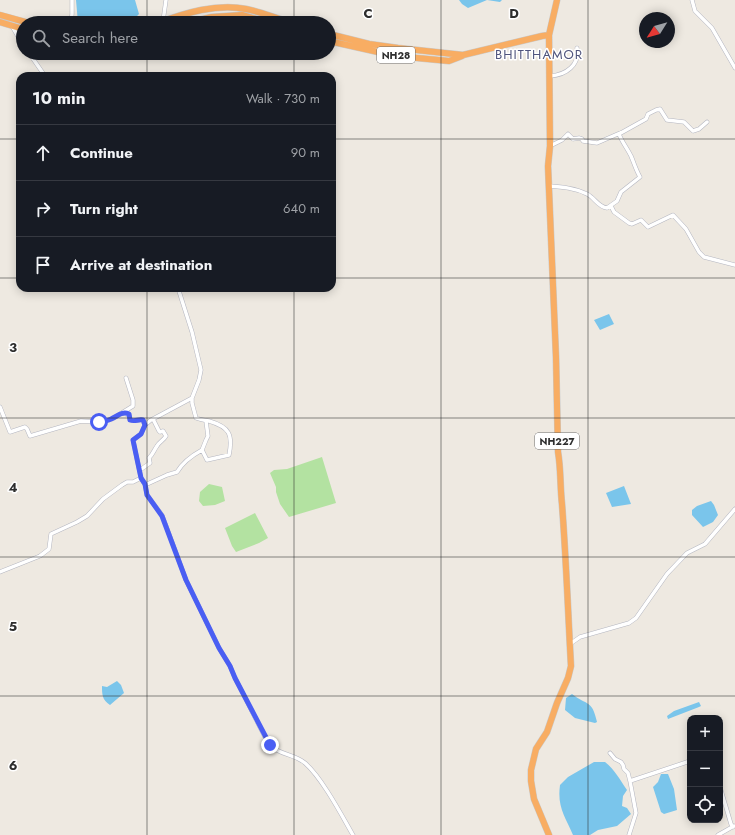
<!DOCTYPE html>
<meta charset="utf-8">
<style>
body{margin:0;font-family:Jost,sans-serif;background:#20242c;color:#f1f3f6}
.controls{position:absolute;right:12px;bottom:12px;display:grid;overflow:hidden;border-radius:8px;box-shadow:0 2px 10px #0003}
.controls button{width:36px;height:36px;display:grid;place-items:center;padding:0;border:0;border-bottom:1px solid #363941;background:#171b24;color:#f1f3f6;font:20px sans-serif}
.compass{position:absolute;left:639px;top:12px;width:36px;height:36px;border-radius:50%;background:#171b24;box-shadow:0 2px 10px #0003;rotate:233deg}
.stop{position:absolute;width:12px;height:12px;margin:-9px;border:3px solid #4a5ef3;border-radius:50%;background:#fff}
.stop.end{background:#4a5ef3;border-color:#fff;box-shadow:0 1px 4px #0008}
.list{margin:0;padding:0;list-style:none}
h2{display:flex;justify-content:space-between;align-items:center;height:52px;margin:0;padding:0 16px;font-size:17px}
h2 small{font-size:13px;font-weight:400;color:#9ea1a6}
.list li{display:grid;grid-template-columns:26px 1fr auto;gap:12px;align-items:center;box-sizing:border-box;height:56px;padding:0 16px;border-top:1px solid #363941}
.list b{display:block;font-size:15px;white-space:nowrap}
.list em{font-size:13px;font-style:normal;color:#9ea1a6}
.icon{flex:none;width:22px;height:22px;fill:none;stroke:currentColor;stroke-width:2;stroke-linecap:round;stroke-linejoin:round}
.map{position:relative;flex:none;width:735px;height:835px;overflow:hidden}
.search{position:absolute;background:#171b24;box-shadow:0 2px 10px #0003;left:16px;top:16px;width:320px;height:44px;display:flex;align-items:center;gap:10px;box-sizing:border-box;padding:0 14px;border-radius:22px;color:#9ea1a6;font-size:15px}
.panel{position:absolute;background:#171b24;box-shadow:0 2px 10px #0003;left:16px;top:72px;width:320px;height:220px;border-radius:12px}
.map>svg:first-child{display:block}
.green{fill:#b3e2a1}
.water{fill:#7ac5eb}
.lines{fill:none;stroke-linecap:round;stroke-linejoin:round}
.street-casing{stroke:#b4b6c0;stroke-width:4.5}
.highway-casing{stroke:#c9c9c9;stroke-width:7}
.street{stroke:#fff;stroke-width:3.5}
.highway{stroke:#f8ad63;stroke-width:6}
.route{stroke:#4a5ef3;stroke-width:5}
.grid{fill:none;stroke:#2e2e2e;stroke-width:1;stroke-opacity:0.55}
.labels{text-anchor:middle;stroke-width:3;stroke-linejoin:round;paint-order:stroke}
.shield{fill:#fff;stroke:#6d6d6d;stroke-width:1}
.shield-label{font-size:10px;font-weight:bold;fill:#2e2e2e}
.quarter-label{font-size:13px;letter-spacing:1px;fill:#4f547d;stroke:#fff}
.grid-label{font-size:13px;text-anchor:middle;font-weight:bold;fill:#2e2e2e;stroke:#fff;stroke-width:3;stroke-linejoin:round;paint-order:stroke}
</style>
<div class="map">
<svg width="735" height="835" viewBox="0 0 735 835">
<rect width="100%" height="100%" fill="#eee9e1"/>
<path class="green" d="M322 457 336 503 289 517 280 504 276 492V487L270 473 274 470 287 469Z
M209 484 222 487 225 501 215 505 203 506 199 501 200 492Z
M255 513 268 538 259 543 236 552 232 546 225 528Z"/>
<path class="water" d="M76 0H135L139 14 132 21 128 23H78Z
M459 0H502L500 2 487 0 468 8 462 4Z
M609 314 614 324 600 330 594 320Z
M624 486 631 504 612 507 606 493Z
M711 501 714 505 718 515 713 522 703 527 692 515V510L697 506Z
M117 681 121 685 124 693 110 705C102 700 102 694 102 686L107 687Z
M572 694C587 706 592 699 597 722L595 723 575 718 565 710 566 698Z
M699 702 701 706 699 707 668 719 667 716 674 711Z
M594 762H605C615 770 620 780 627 790L623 796 622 806 627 808 631 814 617 826 598 830 590 835H573C565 816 557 807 560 785L568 777Z
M661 774H668L674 789 677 810 664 814 661 812 653 787 658 782Z"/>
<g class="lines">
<defs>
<path id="street" d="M692 0 695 11 712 28 735 68
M163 21 166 0
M71 23 72 14V0
M12 26 23 45
M29 53 45 76
M550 76C566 75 580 65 577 48
M550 146 562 140 568 134 573 139 579 138 582 139 583 141 597 143 620 133
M549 186C562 187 575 188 587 194 595 198 598 207 607 208L617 201 621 192 640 177C636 170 634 163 631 156 627 148 622 142 619 134L646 119 648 114 656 110 660 109 667 120 684 122 693 131 699 129 707 122
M611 206 614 212 629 223 632 224 641 220 648 227 673 215 686 229 699 252 704 257 735 265
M178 288 192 332 201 370 199 380 192 398 151 420 145 425 141 434 133 440 141 478 145 485 147 495 162 515 186 580 219 648 230 666 235 678 269 745C280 755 294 754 305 763 322 778 341 814 353 835
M0 407 10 432 25 427 27 429 30 436 81 421 99 422 112 419 133 406V400L126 378
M123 413 129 415 130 420C135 422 138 419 143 420L145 425
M202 450 206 440 208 436 206 421
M140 470 150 463 149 458C153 454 154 450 157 446 159 442 164 440 166 436L163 431 160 432 159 431 153 419
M145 485 167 475 177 472C183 462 191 456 202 450L207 460 229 455C233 435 230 427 209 421 205 420 201 420 196 418L192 403V398
M0 572 40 556 49 549 51 534 77 522 87 516 103 499 122 485 127 482H133L141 478
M570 644 580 637 629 623 636 618 667 574 687 553 705 544 735 509
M610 753 615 759 621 762 623 765 624 769 628 773 630 781 636 813 629 835
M630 781 690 761
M720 787 731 824 733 827
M718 835 734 826"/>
<path id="highway" d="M0 15 29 23
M0 22 23 29
M158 23C185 13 217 3 246 9 262 12 277 19 293 23
M186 23 212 17 242 15 270 23
M329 34 369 44 398 48 463 55 542 36 549 35
M329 41 396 56 449 61 462 56
M549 835 534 799 531 781V770L536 749 547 732 557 703 568 678 571 666C568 612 566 557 562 504 560 486 561 469 558 452L556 357 548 166 550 146 549 35 557 0"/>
</defs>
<use href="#street" class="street-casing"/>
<use href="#highway" class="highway-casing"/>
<use href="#street" class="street"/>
<use href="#highway" class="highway"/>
</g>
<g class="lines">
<path class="route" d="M99 422C103 421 108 421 111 419 118 416 122 411 129 414L130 420C135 422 138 419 143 420L145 425 141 434 133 440 141 478 145 484 147 495 162 516 186 580 219 648 230 666 235 678 270 745"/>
</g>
<path class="grid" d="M147 0V23M294 0V23M441 0V835M588 0V835M147 53V76M294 53V76M0 139H20M332 139H735M0 278H20M332 278H735M147 288V835M294 288V835M0 418H735M0 557H735M0 696H735"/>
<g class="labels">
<g class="shield">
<rect x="377" y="47" width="38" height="16" rx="3"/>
<rect x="535" y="433" width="44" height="16" rx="3"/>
</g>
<g class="shield-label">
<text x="396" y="59">NH28</text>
<text x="557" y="445">NH227</text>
</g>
<g class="quarter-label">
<text x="539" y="59">BHITTHAMOR</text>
</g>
</g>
<g class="grid-label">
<text x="368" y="18">C</text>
<text x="514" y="18">D</text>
<text x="13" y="352">3</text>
<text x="13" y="492">4</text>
<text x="13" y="631">5</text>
<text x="13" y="770">6</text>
</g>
</svg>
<div class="controls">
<button>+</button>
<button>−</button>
<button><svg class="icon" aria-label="locate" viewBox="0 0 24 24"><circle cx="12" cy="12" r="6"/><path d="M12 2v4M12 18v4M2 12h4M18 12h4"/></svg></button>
</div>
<svg class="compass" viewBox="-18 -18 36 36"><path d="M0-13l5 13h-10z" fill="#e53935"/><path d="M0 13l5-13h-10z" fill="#9ea1a6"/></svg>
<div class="stop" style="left:99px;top:422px"></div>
<div class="stop end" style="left:270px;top:745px"></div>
<div class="search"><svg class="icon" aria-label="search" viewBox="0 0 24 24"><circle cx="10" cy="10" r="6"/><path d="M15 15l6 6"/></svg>Search here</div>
<section class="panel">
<h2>10 min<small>Walk · 730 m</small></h2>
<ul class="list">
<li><svg class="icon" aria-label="ahead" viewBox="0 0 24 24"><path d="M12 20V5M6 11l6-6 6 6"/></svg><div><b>Continue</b></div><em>90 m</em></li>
<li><svg class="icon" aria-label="right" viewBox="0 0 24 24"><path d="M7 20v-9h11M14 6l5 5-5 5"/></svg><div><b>Turn right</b></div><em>640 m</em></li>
<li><svg class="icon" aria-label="arrive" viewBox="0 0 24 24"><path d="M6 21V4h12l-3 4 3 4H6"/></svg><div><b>Arrive at destination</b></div></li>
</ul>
</section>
</div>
